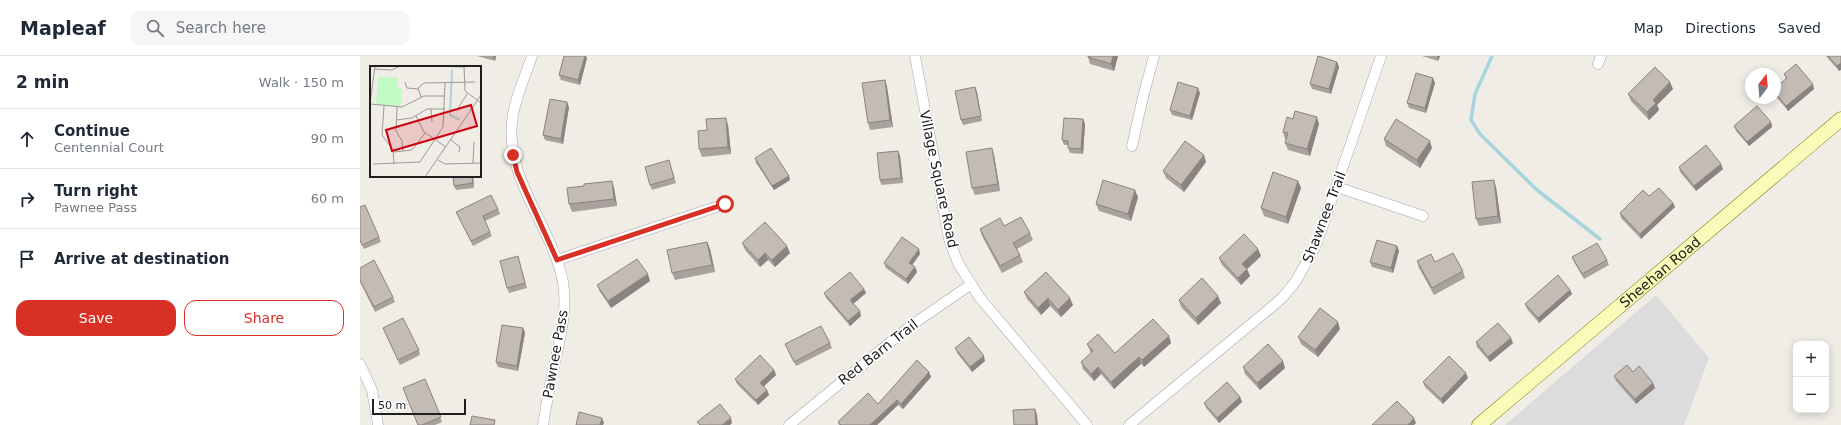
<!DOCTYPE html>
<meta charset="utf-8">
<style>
body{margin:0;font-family:"DejaVu Sans",sans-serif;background:#f6f6f7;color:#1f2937}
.controls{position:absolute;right:12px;bottom:12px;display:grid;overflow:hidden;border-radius:8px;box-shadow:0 2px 10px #0003}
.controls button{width:36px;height:36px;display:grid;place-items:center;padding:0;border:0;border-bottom:1px solid #e0e1e3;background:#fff;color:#1f2937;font:20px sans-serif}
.compass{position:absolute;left:1385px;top:12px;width:36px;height:36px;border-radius:50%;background:#fff;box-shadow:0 2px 10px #0003;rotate:16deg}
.scale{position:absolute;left:12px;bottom:10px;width:94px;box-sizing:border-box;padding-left:4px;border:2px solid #1f1f1f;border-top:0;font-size:11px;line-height:14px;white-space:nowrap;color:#1f1f1f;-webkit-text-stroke:3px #fff;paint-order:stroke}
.stop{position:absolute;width:12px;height:12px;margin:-9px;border:3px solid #d93025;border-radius:50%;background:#fff}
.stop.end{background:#d93025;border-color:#fff;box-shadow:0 1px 4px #0008}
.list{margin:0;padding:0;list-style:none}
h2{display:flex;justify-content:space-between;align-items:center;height:52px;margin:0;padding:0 16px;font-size:17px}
h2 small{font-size:13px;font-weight:400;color:#747a83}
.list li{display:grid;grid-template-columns:26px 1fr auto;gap:12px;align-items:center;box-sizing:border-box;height:60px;padding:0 16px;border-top:1px solid #e0e1e3}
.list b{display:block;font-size:15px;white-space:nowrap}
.list p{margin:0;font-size:13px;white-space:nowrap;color:#747a83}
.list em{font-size:13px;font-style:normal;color:#747a83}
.actions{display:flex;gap:8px;padding:12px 16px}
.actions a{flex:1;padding:9px 0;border:1px solid #d93025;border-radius:12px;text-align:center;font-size:14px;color:#d93025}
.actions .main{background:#d93025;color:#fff}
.icon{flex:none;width:22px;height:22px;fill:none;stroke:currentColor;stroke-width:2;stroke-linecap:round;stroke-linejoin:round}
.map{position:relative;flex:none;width:1481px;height:369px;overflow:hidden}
header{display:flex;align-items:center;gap:24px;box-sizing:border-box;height:56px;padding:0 20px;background:#fff;border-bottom:1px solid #e0e1e3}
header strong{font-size:19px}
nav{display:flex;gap:22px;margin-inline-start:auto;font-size:14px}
.search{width:280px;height:36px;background:#f6f6f7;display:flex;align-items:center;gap:10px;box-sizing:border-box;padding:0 14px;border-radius:12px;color:#747a83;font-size:15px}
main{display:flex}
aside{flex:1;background:#fff}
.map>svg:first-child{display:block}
.residential{fill:#dddcdc}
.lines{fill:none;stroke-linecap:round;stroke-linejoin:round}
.stream{stroke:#a6d5de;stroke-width:3.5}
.street-casing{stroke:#a6a6a6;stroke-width:11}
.secondary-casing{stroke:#747903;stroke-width:15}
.street{stroke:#fff;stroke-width:10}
.secondary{stroke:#fafab9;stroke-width:14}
.wall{fill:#a9a19c}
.shaded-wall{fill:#8a837f}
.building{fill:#c5bbb5;stroke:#8a837f}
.route{stroke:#d93025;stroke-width:5}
.labels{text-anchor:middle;stroke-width:3.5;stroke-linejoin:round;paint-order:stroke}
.street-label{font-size:14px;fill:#1f1f1f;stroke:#fff}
.inset-river{fill:none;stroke:#a6d5de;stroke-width:2}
.inset-road{fill:none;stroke:#9c9a96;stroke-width:1}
.view{fill:#cf000d;fill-opacity:0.15;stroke:#cf000d;stroke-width:2}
.inset-edge{fill:none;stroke:#1f1f1f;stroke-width:2}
</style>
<header>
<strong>Mapleaf</strong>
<div class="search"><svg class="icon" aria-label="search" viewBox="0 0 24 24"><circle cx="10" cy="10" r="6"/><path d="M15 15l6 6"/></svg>Search here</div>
<nav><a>Map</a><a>Directions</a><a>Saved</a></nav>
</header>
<main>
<aside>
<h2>2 min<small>Walk · 150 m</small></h2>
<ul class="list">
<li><svg class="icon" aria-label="ahead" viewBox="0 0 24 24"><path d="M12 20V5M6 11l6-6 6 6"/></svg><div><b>Continue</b><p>Centennial Court</p></div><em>90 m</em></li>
<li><svg class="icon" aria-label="right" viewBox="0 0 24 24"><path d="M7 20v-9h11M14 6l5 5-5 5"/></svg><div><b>Turn right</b><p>Pawnee Pass</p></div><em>60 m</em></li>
<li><svg class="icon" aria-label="arrive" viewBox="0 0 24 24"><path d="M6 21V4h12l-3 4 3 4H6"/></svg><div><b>Arrive at destination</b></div></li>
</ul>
<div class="actions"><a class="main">Save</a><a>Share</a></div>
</aside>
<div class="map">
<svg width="1481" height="369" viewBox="0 0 1481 369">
<rect width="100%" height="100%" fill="#f0ece6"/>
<path class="residential" d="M1296 239 1349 302 1324 369H1145Z"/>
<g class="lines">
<path class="stream" d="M1132 0 1115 38 1111 64 1120 78 1177 134 1240 183"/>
<defs>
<path id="street" d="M172 0C165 21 154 44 152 66 146 125 192 170 203 226 208 256 199 286 193 315 189 333 186 351 183 369
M555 0 589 183 598 207 620 242 727 369
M1238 8 1241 0
M772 90 783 41 794 0
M977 131 1063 160
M197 204 365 148
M0 308 12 334 18 369
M429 369 549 271 610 229
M769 369 908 254 923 241 936 225 956 189 1021 0"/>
<g id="secondary">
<path id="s1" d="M1119 369 1481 63"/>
</g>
</defs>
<use href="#street" class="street-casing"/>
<use href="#secondary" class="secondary-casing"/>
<use href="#street" class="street"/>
<use href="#secondary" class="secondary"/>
</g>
<path class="wall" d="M117 0H136L135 5Z
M758 0 754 15 730 8 728 1Z
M1062 0H1080L1078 5Z
M1466 0H1481L1479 15Z
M227 2 220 29 201 24 199 19Z
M977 6 979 11 971 38 952 33 950 28Z
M1424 18 1454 33 1428 55 1415 39V32L1426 23Z
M525 24 527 31 533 71 510 74 508 67Z
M1075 27 1066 57 1049 52 1047 47Z
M615 31 617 36 622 65 603 69 601 64Z
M1313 33 1297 49 1299 54 1289 64 1271 45 1268 38Z
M840 37 832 64 812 59 810 54Z
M209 51 203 88 185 84 183 79Z
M723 63 725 68 723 98 710 97 708 92V89H704L702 84Z
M933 63 959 68 950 100 928 94 925 87 926 83H925L923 76Z
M1411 66 1412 71 1389 90 1376 75 1374 70Z
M368 69 371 98 342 101 339 93 347 74Z
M1024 83 1072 92 1060 112 1026 90Z
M538 95 540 100 543 127 521 129 520 124Z
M634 99 640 135 615 139 612 132Z
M395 102 429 120 430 124 414 134 396 107Z
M309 104 316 127 292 134 290 129Z
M846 106 824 136 806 122 803 115Z
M1319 111 1363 113 1336 135 1320 116Z
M93 120H113L114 132 96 134 94 130Z
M252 125 254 132 257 150 212 156 209 148Z
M938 125 941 132 928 168 904 160 901 152Z
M1136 131 1141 167 1119 170 1116 163Z
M1289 140 1313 147 1315 151 1281 183 1261 162 1260 157Z
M778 141 771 165 739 155 736 148Z
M0 151 19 181 21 186 4 193 0 185Z
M138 153 140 158 125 165 132 180 113 190 96 156Z
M644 170 670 177 673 184 657 193 660 199 663 206 642 217 622 180 620 173Z
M347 186 350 193 355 216 315 224 312 217Z
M382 187 430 197 415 211 408 204 400 211 385 194Z
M1037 190 1039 195 1033 217 1012 211 1010 206Z
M560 198 552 209 555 211 557 216 548 228 526 212 524 207Z
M158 200 167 232 149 237 147 232Z
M901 200 887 213 890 220 881 229 862 209 859 202Z
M1212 201 1247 204 1249 209 1224 223 1214 206Z
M1057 205 1075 206 1103 215 1105 222 1074 239 1059 212Z
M0 212 33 241 35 246 15 256 0 226Z
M290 225 251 252 240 236 237 229Z
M504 233 506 237 493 248 501 260 490 270 466 242 464 237Z
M1210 234 1212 238 1179 267 1167 253 1165 248Z
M664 236 713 249 701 261 690 250 681 259 667 243Z
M819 244 861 247 838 269 821 251Z
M23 272 59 294 60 299 40 309Z
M163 272 165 277 158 315 138 311 136 306Z
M980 273 958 301 941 288 938 281Z
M809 280 811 287 784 311 781 308 754 333 741 318 734 325 723 313 721 306 731 297 730 295 727 288 755 297Z
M1116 286 1153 287 1130 306 1117 291Z
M470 287 472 292 436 310 425 288Z
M595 292 625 305 612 316 597 297Z
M883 311 925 312 900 334 885 318Z
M414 314 416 319 404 330 407 334 409 339 398 349 377 328 375 323Z
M569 316 571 321 543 353 538 349 517 369H479L478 366 518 348Z
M1273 316 1295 332 1276 348 1256 325 1254 320Z
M1108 322 1083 348 1065 331 1063 326Z
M65 323 82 366 75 369H58Z
M880 341 882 346 859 367 846 352 844 347Z"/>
<path class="shaded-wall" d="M133 0H136L135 5Z
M225 0H226L227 2 220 29 218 24Z
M753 0H758L754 15 751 8Z
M1077 0H1080L1078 5Z
M977 6 979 11 971 38 969 33Z
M1481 7V14L1479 15 1477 10Z
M1073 22 1075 27 1066 57 1065 52Z
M525 24 527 31 533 71 530 64Z
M1310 26 1313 33 1297 49 1299 54 1289 64 1287 56 1293 44Z
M1453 28 1454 33 1428 55 1426 50Z
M615 31 617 36 622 65 621 60Z
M838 32 840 37 832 64 830 60Z
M207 46 209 51 203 88 201 83Z
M957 61 959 68 950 100 947 93Z
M366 62 368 69 371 98 368 91Z
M723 63 725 68 723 98 721 93Z
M1411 66 1412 71 1389 90 1387 86Z
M1070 85 1072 92 1060 112 1057 104Z
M632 92 634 99 640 135 638 128Z
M538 95 540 100 543 127 541 122Z
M844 99 846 106 824 136 821 129Z
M1361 108 1363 113 1336 135 1334 130Z
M112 120H113L114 132 113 127Z
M429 120 430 124 414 134 412 130Z
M1134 124 1136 131 1141 167 1138 160Z
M252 125 254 132 257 150 254 143Z
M938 125 941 132 928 168 926 161Z
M775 134 778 141 771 165 768 158Z
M1313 147 1315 151 1281 183 1280 178Z
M347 186 350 193 355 216 352 209Z
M427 190 430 197 415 211 412 204Z
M1037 190 1039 195 1033 217 1031 212Z
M559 193 560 198 550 212 549 207Z
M898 193 901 200 885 215 882 208Z
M405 197 408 204 400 211 398 204Z
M555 211 557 216 548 228 546 223Z
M887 213 890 220 881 229 878 222Z
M288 218 290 225 251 252 248 245Z
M504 233 506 237 492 249 490 244Z
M1210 234 1212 238 1179 267 1178 262Z
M858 240 861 247 838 269 836 262Z
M688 242 690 250 681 259 678 252Z
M710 242 713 249 701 261 698 254Z
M500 255 501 260 490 270 488 265Z
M978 266 980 273 958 301 955 294Z
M163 272 165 277 158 315 157 310Z
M809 280 811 287 784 311 782 304Z
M1151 282 1153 287 1130 306 1128 301Z
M624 300 625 305 612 316 610 311Z
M779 301 781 308 754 333 751 326Z
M923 305 925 312 900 334 897 327Z
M738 311 741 318 734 325 731 318Z
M414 314 416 319 402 332 400 327Z
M569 316 571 321 543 353 541 348Z
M1106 317 1108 322 1083 348 1081 343Z
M1293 327 1295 332 1276 348 1275 343Z
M407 334 409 339 398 349 396 344Z
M880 341 882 346 859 367 857 362Z
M537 344 538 349 517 369H510Z
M675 353 677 358 678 369H676Z
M242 362 244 367 243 369H240Z
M371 362 372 367 370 369H362Z
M1054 362 1056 367 1054 369H1048Z"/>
<path class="building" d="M204 0H225L218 24 199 19Z
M728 0H753L751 8 728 1Z
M958 0 977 6 969 33 950 28Z
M1468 0H1481V7L1477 10Z
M1436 8 1453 28 1426 50 1415 37V32L1427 22 1424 18Z
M1295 11 1310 26 1293 44 1296 47 1287 56 1268 38Z
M1056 17 1073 22 1065 52 1047 47Z
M525 24 530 64 508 67 502 27Z
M818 26 838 32 830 60 810 54Z
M615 31 621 60 601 64 595 35Z
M190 43 207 46 201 83 183 79Z
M1397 50 1411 66 1387 86 1374 70Z
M935 55 957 61 947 93 925 87 928 77 923 76 927 61 933 63Z
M366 62 368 91 339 93 338 75 347 74 346 63Z
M704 62 723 63 721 93 708 92V85L702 84Z
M1036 63 1070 85 1057 104 1024 83Z
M825 85 844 99 821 129 803 115Z
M1346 89 1361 108 1334 130 1319 111Z
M411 92 429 120 412 130 395 102Z
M632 92 638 128 612 132 606 96Z
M538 95 541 122 520 124 517 97Z
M309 104 314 122 290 129 285 111Z
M913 116 938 125 926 161 901 152Z
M93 120H112L113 127 94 130Z
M743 124 775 134 768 158 736 148Z
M1134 124 1138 160 1116 163 1112 126Z
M252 125 254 143 209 148 207 132 224 130V128Z
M1299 132 1313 147 1280 178 1260 157 1283 134 1289 140Z
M131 139 138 153 123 160 130 176 111 185 96 156Z
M5 149 19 181 2 189 0 184V151Z
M661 161 670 177 653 187 660 199 640 210 620 173 640 162 644 170Z
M405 166 427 190 412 204 405 197 398 204 382 187Z
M884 178 898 193 882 208 887 213 878 222 859 202Z
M542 181 559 193 549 207 555 211 546 223 524 207Z
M1017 184 1037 190 1031 212 1010 206Z
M347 186 352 209 312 217 307 194Z
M1237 187 1247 204 1222 218 1212 201Z
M1093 197 1103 215 1072 232 1057 205 1071 198 1075 206Z
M158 200 165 227 147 232 140 205Z
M277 203 288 218 248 245 237 229Z
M14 204 33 241 14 251 0 224V212Z
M490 216 504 233 490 244 500 255 488 265 464 237Z
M686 216 710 242 698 254 688 242 678 252 664 236Z
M1198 219 1210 234 1178 262 1165 248Z
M842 222 858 240 836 262 819 244Z
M960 252 978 266 955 294 938 281Z
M43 262 59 294 38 304 23 272Z
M793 263 809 280 782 304 779 301 751 326 738 311 731 318 721 306 733 295 727 288 738 278 755 297Z
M1138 267 1151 282 1128 301 1116 286Z
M142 269 163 272 157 310 136 306Z
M461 270 470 287 434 306 425 288Z
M609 281 624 300 610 311 595 292Z
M908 288 923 305 897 327 883 311Z
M400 299 414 314 400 327 407 334 396 344 375 323Z
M1089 300 1106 317 1081 343 1063 326Z
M557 304 569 316 541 348 537 344 510 369H481L478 366 508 337 518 348Z
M1267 309 1273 316 1279 310 1293 327 1275 343 1254 320Z
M65 323 81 361 62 369H58L43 332Z
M867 326 880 341 857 362 844 347Z
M1037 345 1054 362 1048 369H1012Z
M360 348 371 362 362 369H340L337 366Z
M675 353 676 369H654L653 354Z
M219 356 242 362 240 369H216Z
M112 360 135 364 134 369H110Z"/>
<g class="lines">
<path class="route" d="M153 99 157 116 197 204 365 148"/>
</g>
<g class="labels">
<g class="street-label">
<text transform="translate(579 123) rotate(78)" y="5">Village Square Road</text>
<text transform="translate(964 161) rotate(-69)" y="5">Shawnee Trail</text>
<text dy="5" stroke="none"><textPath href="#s1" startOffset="237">Sheehan Road</textPath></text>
<text transform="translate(518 296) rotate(-38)" y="5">Red Barn Trail</text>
<text transform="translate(195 298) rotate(-80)" y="5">Pawnee Pass</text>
</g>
</g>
<g transform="translate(10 10)">
<rect width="111" height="111" fill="#f0ece6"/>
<path d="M8 11H28L27 22H32L31 41 6 39Z" fill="#c3fac4"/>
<path class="inset-river" d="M82 4 80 49 90 54"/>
<path class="inset-road" d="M45 0H59M65 0 94 1M94 0 95 25 111 37M5 3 22 4 30 0M35 16 37 22 48 23M51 31 48 22 54 17 105 16M0 38 32 41 54 30H75M0 38 5 0M14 40 12 69 23 84 24 98M27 41 26 65 32 75 33 85M61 43 62 56M87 44 97 28M46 50 54 66 76 81M0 51V64M26 54 42 52 57 43H75M81 74 90 81 89 86M24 86 42 84 55 67M68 94 75 98 111 97M103 97 104 76M3 98 50 96 73 61 75 17M55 111 111 29M70 111H85"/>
<path class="view" d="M101 39 107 60 22 85 16 64Z"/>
<rect width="111" height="111" class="inset-edge"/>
</g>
</svg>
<div class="controls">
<button>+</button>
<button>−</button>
</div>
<svg class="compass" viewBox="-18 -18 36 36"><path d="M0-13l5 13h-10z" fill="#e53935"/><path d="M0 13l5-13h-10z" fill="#747a83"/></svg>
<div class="scale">50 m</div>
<div class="stop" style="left:365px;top:148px"></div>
<div class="stop end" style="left:153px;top:99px"></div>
</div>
</main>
